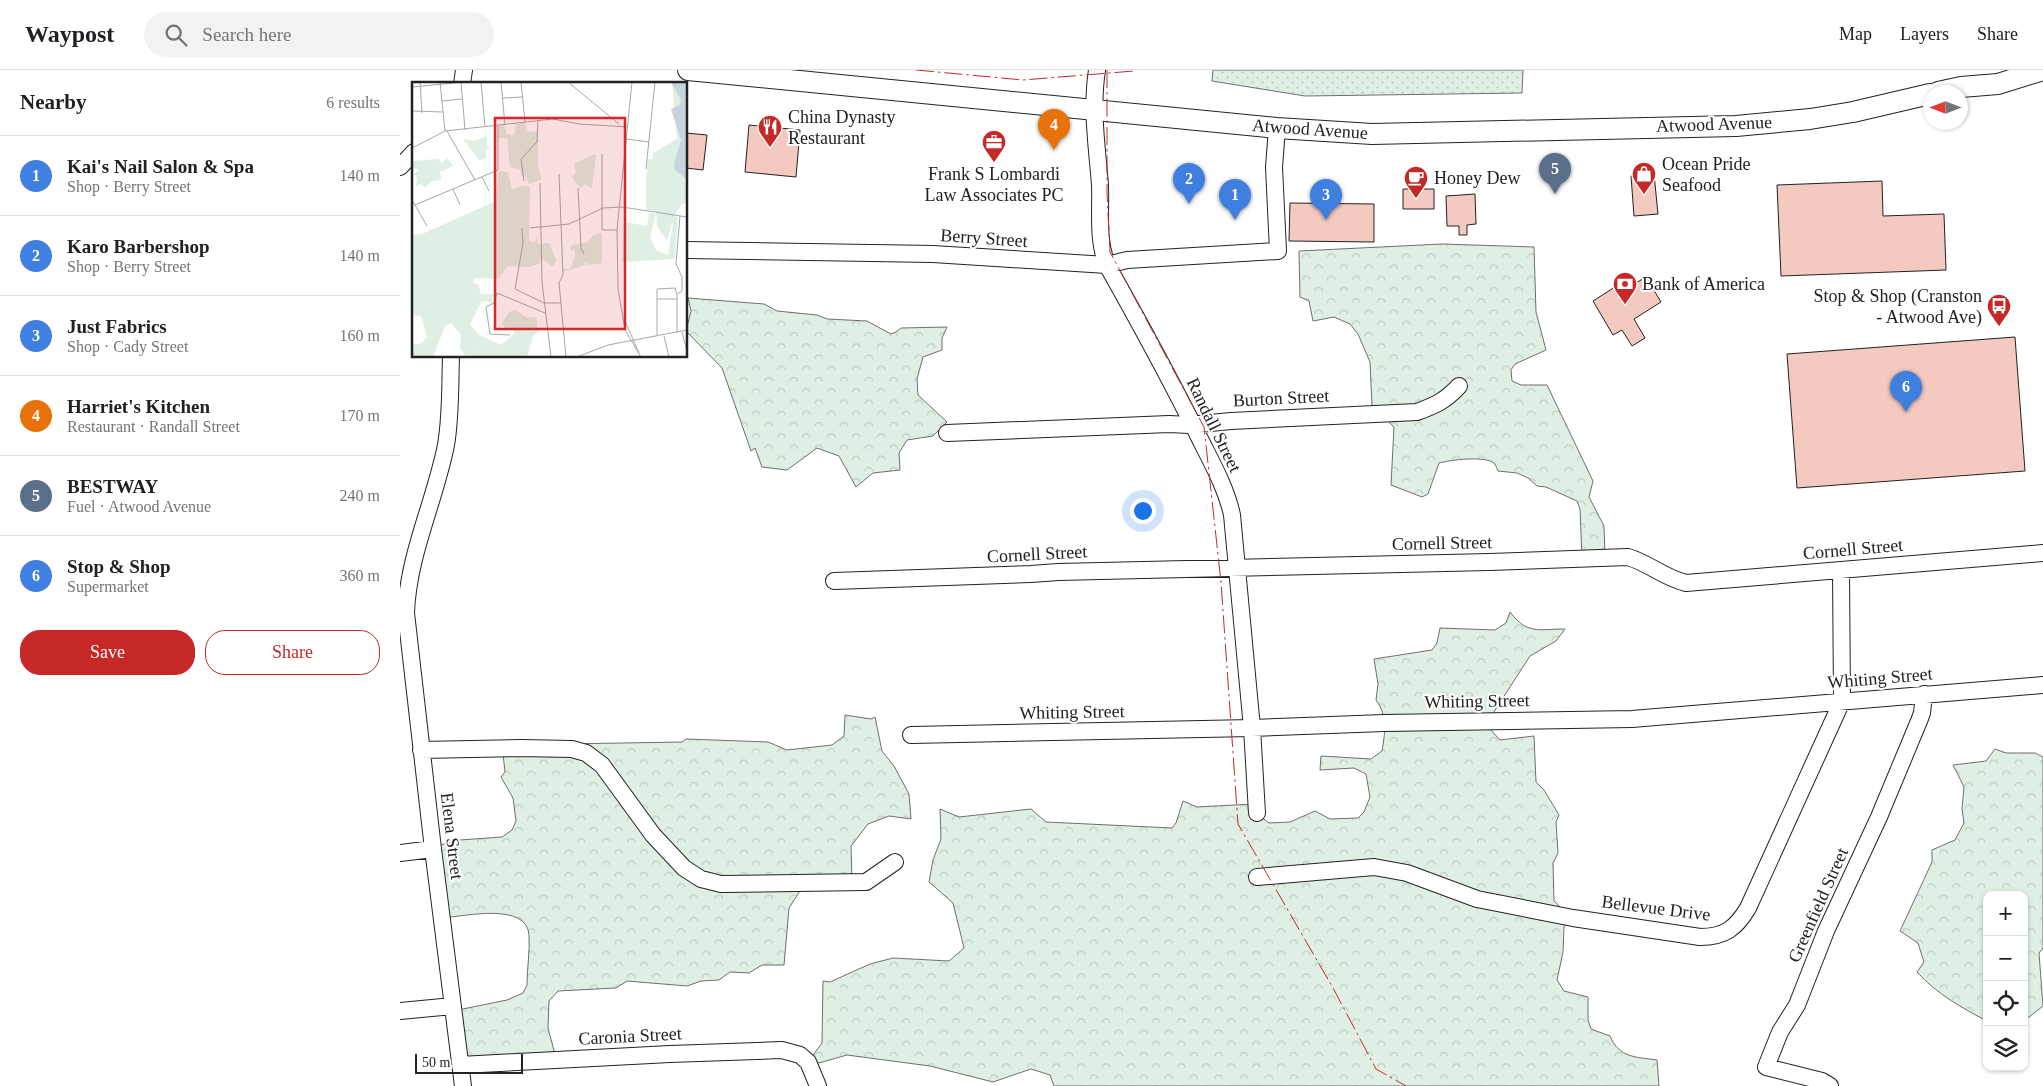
<!DOCTYPE html>
<meta charset="utf-8">
<style>
body{margin:0;font-family:"Times New Roman",serif;background:#f2f2f2;color:#202124}
.controls{position:absolute;right:15px;bottom:15px;display:grid;overflow:hidden;border-radius:10px;box-shadow:0 1px 4px #0004}
.controls button{width:45px;height:45px;display:grid;place-items:center;padding:0;border:0;border-bottom:1px solid #e0e0e0;background:#fff;color:#202124;font:25px sans-serif}
.compass{position:absolute;left:1523px;top:15px;width:45px;height:45px;border-radius:50%;background:#fff;box-shadow:0 1px 4px #0004;rotate:270deg}
.scale{position:absolute;left:15px;bottom:12px;width:108px;box-sizing:border-box;padding-left:5px;border:2px solid #222;border-top:0;font-size:14px;line-height:18px;white-space:nowrap;color:#222;-webkit-text-stroke:4px #fff;paint-order:stroke}
.you{position:absolute;left:742px;top:440px;width:18px;height:18px;margin:-12px;border:4px solid #fff;border-radius:50%;background:#1a73e8;box-shadow:0 0 0 8px #1a73e833}
.badge{display:grid;place-items:center;width:32px;height:32px;border-radius:50%;background:#c62828;color:#fff;font-size:16px;font-weight:700}
.pin{position:absolute;translate:-50% -41px;filter:drop-shadow(0 1px 2px #0008)}
.pin::after{content:'';position:absolute;top:26px;width:18px;height:15px;background:inherit;clip-path:polygon(0 0,100% 0,50% 100%)}
.list{margin:0;padding:0;list-style:none}
h2{display:flex;justify-content:space-between;align-items:center;height:65px;margin:0;padding:0 20px;font-size:21px}
h2 small{font-size:16px;font-weight:400;color:#757577}
.list li{display:grid;grid-template-columns:32px 1fr auto;gap:15px;align-items:center;box-sizing:border-box;height:80px;padding:0 20px;border-top:1px solid #e0e0e0}
.list b{display:block;font-size:19px;white-space:nowrap}
.list p{margin:0;font-size:16px;white-space:nowrap;color:#757577}
.list em{font-size:16px;font-style:normal;color:#757577}
.actions{display:flex;gap:10px;padding:15px 20px}
.actions a{flex:1;padding:11px 0;border:1px solid #c62828;border-radius:20px;text-align:center;font-size:18px;color:#c62828}
.actions .main{background:#c62828;color:#fff}
.icon{flex:none;width:28px;height:28px;fill:none;stroke:currentColor;stroke-width:2;stroke-linecap:round;stroke-linejoin:round}
.map{position:relative;flex:none;width:1643px;height:1016px;overflow:hidden}
header{display:flex;align-items:center;gap:30px;box-sizing:border-box;height:70px;padding:0 25px;background:#fff;border-bottom:1px solid #e0e0e0}
header strong{font-size:24px}
nav{display:flex;gap:28px;margin-inline-start:auto;font-size:18px}
.search{width:350px;height:45px;background:#f2f2f2;display:flex;align-items:center;gap:12px;box-sizing:border-box;padding:0 18px;border-radius:28px;color:#757577;font-size:19px}
main{display:flex}
aside{flex:1;background:#fff}
.map>svg:first-child{display:block}
.grass{fill:url(#grass-dots);stroke:#6f6f6f}
.forest{fill:url(#forest-crowns);stroke:#6f6f6f}
.building{fill:#f3c9c0;stroke:#222}
.lines{fill:none;stroke-linecap:round;stroke-linejoin:round}
.minor-casing{stroke:#222;stroke-width:18}
.major-casing{stroke:#222;stroke-width:22}
.minor{stroke:#fff;stroke-width:16}
.major{stroke:#fff;stroke-width:20}
.power{stroke:#c62828;stroke-width:1;stroke-dasharray:18 4 2.5 4;stroke-linecap:butt}
.labels{text-anchor:middle;stroke-width:4;stroke-linejoin:round;paint-order:stroke}
.poi-label{font-size:18px;fill:#222;stroke:#fff;text-anchor:start}
.street-label{font-size:18px;fill:#222;stroke:#fff}
.inset-road{fill:none;stroke:#a7a7a7;stroke-width:1}
.view{fill:#d62828;fill-opacity:0.15;stroke:#d62828;stroke-width:2.5}
.inset-edge{fill:none;stroke:#222;stroke-width:2.5}
</style>
<header>
<strong>Waypost</strong>
<div class="search"><svg class="icon" aria-label="search" viewBox="0 0 24 24"><circle cx="10" cy="10" r="6"/><path d="M15 15l6 6"/></svg>Search here</div>
<nav><a>Map</a><a>Layers</a><a>Share</a></nav>
</header>
<main>
<aside>
<h2>Nearby<small>6 results</small></h2>
<ul class="list">
<li><span class="badge" style="background:#3f7fe0">1</span><div><b>Kai's Nail Salon &amp; Spa</b><p>Shop · Berry Street</p></div><em>140 m</em></li>
<li><span class="badge" style="background:#3f7fe0">2</span><div><b>Karo Barbershop</b><p>Shop · Berry Street</p></div><em>140 m</em></li>
<li><span class="badge" style="background:#3f7fe0">3</span><div><b>Just Fabrics</b><p>Shop · Cady Street</p></div><em>160 m</em></li>
<li><span class="badge" style="background:#e8710a">4</span><div><b>Harriet's Kitchen</b><p>Restaurant · Randall Street</p></div><em>170 m</em></li>
<li><span class="badge" style="background:#5c6f8a">5</span><div><b>BESTWAY</b><p>Fuel · Atwood Avenue</p></div><em>240 m</em></li>
<li><span class="badge" style="background:#3f7fe0">6</span><div><b>Stop &amp; Shop</b><p>Supermarket</p></div><em>360 m</em></li>
</ul>
<div class="actions"><a class="main">Save</a><a>Share</a></div>
</aside>
<div class="map">
<svg width="1643" height="1016" viewBox="0 0 1643 1016">
<defs>
<pattern id="grass-dots" width="8" height="8" patternUnits="userSpaceOnUse" patternTransform="scale(1.25)"><rect width="8" height="8" fill="#e0efe3"/><path d="M2 2h.1M6 6h.1" fill="none" stroke="#c0cdc2" stroke-width="1.8" stroke-linecap="round"/></pattern>
<pattern id="forest-crowns" width="20" height="18" patternUnits="userSpaceOnUse" patternTransform="scale(1.25)"><rect width="20" height="18" fill="#e0efe3"/><path d="M2 6a3 3 0 1 1 6 0M12 15a3 3 0 1 1 6 0" fill="none" stroke="#c0cdc2"/></pattern>
</defs>
<rect width="100%" height="100%" fill="#fff"/>
<path class="grass" d="M813 0H1123L1122 23 905 26 812 11Z"/>
<path class="forest" d="M1042 174 1134 177 1136 242 1146 280 1115 294 1111 300 1112 311 1121 315H1147L1193 411 1189 427 1204 456 1205 486 1182 488 1180 439 1177 431 1146 417 1137 416 1128 408 1117 403 1098 401C1097 399 1096 396 1095 394 1087 385 1050 390 1039 393L1028 424 1022 427 991 415 994 357 972 336 970 292 958 264 950 254 934 247 913 251 909 231 900 227 899 181Z
M288 228 364 234 377 241 417 245 427 249 467 251 491 264 496 262 501 258 547 257 542 268V280L523 287 517 309 518 325 547 352 533 366 507 370 499 383 500 400 473 403 456 417 439 386 417 378 387 400 362 397 355 378 351 381 322 298 286 261 291 241Z
M1110 542C1127 565 1139 559 1165 559L1156 571 1130 586 1090 648V659L1100 670 1134 666 1136 712 1144 720 1159 745 1156 752 1158 783 1153 793 1154 831 1172 848 1164 857 1163 882 1157 910 1164 921 1188 927V950L1191 959 1210 966C1219 988 1236 987 1257 990L1259 1016H654L650 1005 631 999 593 1012 530 996 447 985 419 993 415 991 413 985 422 973 423 911 430 912 470 894 493 888 549 891 564 878 553 833 529 812 533 790 541 769 540 739 559 747 631 739 646 752 772 758 776 753 783 731 797 737 853 734 860 746 869 753 890 752 915 741 930 749 958 748 964 742 970 727 966 704 954 698 920 700 921 686 971 689 982 681C985 663 988 646 976 630L978 614 974 589 1032 580 1037 573 1040 558 1095 560 1106 553Z
M445 645 471 649 475 647 482 681 494 696 509 724 511 749 489 746 468 754 451 776 452 812 405 813 389 838 384 895H362L349 903 330 902 319 910 301 911 287 916 227 911 216 918 158 921 149 931 148 958 156 988 64 994 53 941 107 930 123 923 127 915C127 899 130 881 129 865 127 832 65 846 43 848L32 777 60 770 102 767 112 760 116 751 113 728 101 707 105 702 102 675 282 672 286 669 368 672 387 680 432 675 444 666Z
M1595 679 1606 683H1635L1643 687V878L1639 883 1643 936 1624 951V825H1587V951C1562 938 1537 924 1517 902L1524 892 1518 873 1500 861 1532 792V780L1555 770 1564 753 1562 739 1564 717 1553 695 1586 691Z"/>
<path class="building" d="M349 55 400 60 396 107 345 102Z
M286 63 307 65 303 100 286 98Z
M1254 104 1258 144 1234 146 1231 106Z
M1482 111 1483 146 1544 144 1546 200 1381 206 1377 115Z
M1003 119H1034V139H1003Z
M1075 124 1076 154 1067 155V165H1059V156H1047L1046 126Z
M890 133 974 134V172L889 171Z
M1246 207 1261 232 1234 249 1245 268 1232 276 1222 260 1213 265 1193 231 1215 217 1219 223Z
M1615 267 1625 401 1397 418 1387 284Z"/>
<g class="lines">
<defs>
<path id="minor" d="M697 0C691 39 697 76 700 115 701 143 697 169 707 195 738 250 768 305 796 361 809 388 826 416 832 445L852 658 857 743
M62 14 64 0
M0 97 14 82
M286 180 533 184 707 195 727 190 878 181 874 97 877 58
M51 286C50 315 51 346 46 375 35 431 8 485 6 543L33 779 63 1016
M547 363 769 354 789 355 831 351 1017 342C1036 335 1045 331 1059 316
M434 511 631 504 658 502 1089 492 1228 487C1251 494 1262 507 1286 513L1643 483
M511 665 852 658 984 653 1232 649 1643 615
M21 680 121 678 172 679 186 683 202 695 253 765 284 798 301 809 321 814 466 812 495 792
M0 783 33 779
M857 807 974 797 1007 803 1077 829 1173 848 1300 867C1325 867 1336 858 1348 838L1442 631 1441 500
M0 941 53 936
M60 995 270 984 382 980 400 985 408 992 418 1016
M1430 1016 1422 1011 1366 997 1380 962 1397 935 1426 861 1479 747 1519 651 1522 643 1524 624"/>
<path id="major" d="M288 0 877 58 972 64 1336 56 1410 49 1453 42 1530 24
M1538 22 1561 17 1598 14 1643 0"/>
</defs>
<use href="#minor" class="minor-casing"/>
<use href="#major" class="major-casing"/>
<use href="#minor" class="minor"/>
<use href="#major" class="major"/>
<path class="power" d="M516 0 623 10 734 1
M707 0V123L710 182 804 357 821 512 838 754 933 918 976 999 1006 1016"/>
</g>
<defs>
<symbol id="restaurant-pin" viewBox="-11 -11 22 30"><path d="M0 17L-7.5 6A9.5 9.5 0 1 1 7.5 6Z" fill="#c62828" stroke="#fff"/><path d="M-5-6h1v4h1v-4h1v4h1v-4h1v5L-1.5 .5V6h-2V.5L-5-1ZM5-6V6H3V1.5H1.5Q1.5-4 5-6Z" fill="#fff"/></symbol>
<symbol id="office-pin" viewBox="-11 -11 22 30"><path d="M0 17L-7.5 6A9.5 9.5 0 1 1 7.5 6Z" fill="#c62828" stroke="#fff"/><path d="M-6-3h4V-5.5h4V-3h4V5H-6ZM-1-4.5V-3h2v-1.5ZM-6 0V1H6V0Z" fill="#fff"/></symbol>
<symbol id="shop-pin" viewBox="-11 -11 22 30"><path d="M0 17L-7.5 6A9.5 9.5 0 1 1 7.5 6Z" fill="#c62828" stroke="#fff"/><path d="M-5-2.5h2.3a2.7 3.5 0 0 1 5.4 0H5L5.5 6h-11ZM-1.5-2.5h3a1.5 2.3 0 0 0-3 0Z" fill="#fff"/></symbol>
<symbol id="cafe-pin" viewBox="-11 -11 22 30"><path d="M0 17L-7.5 6A9.5 9.5 0 1 1 7.5 6Z" fill="#c62828" stroke="#fff"/><path d="M-5.5-4.5H6V0H3Q3 3.5 0 3.5H-2.5Q-5.5 3.5-5.5 0ZM3-3.2v2h1.7v-2ZM-6 4.5H4V6H-6Z" fill="#fff"/></symbol>
<symbol id="bank-pin" viewBox="-11 -11 22 30"><path d="M0 17L-7.5 6A9.5 9.5 0 1 1 7.5 6Z" fill="#c62828" stroke="#fff"/><path d="M-6-4H6V4H-6ZM0-2.3a2.3 2.3 0 1 0 0 4.6a2.3 2.3 0 1 0 0-4.6Z" fill="#fff"/></symbol>
<symbol id="bus-pin" viewBox="-11 -11 22 30"><path d="M0 17L-7.5 6A9.5 9.5 0 1 1 7.5 6Z" fill="#c62828" stroke="#fff"/><path d="M-5-6H5V4H4V6H2V4H-2V6H-4V4H-5ZM-3.5-4V0h7V-4ZM-3.5 1.2v1.5H-2V1.2ZM2 1.2v1.5H3.5V1.2Z" fill="#fff"/></symbol>
</defs>
<g fill-rule="evenodd">
<use href="#restaurant-pin" x="356" y="43" width="28" height="38"/>
<use href="#office-pin" x="580" y="58" width="28" height="38"/>
<use href="#shop-pin" x="1230" y="90" width="28" height="38"/>
<use href="#cafe-pin" x="1002" y="94" width="28" height="38"/>
<use href="#bank-pin" x="1211" y="200" width="28" height="38"/>
<use href="#bus-pin" x="1585" y="222" width="28" height="38"/>
</g>
<g class="labels">
<g class="poi-label">
<text x="388" y="53">China Dynasty<tspan x="388" dy="21">Restaurant</tspan></text>
<text x="1262" y="100">Ocean Pride<tspan x="1262" dy="21">Seafood</tspan></text>
<text x="594" y="110" text-anchor="middle">Frank S Lombardi<tspan x="594" dy="21">Law Associates PC</tspan></text>
<text x="1034" y="114">Honey Dew</text>
<text x="1242" y="220">Bank of America</text>
<text x="1582" y="232" text-anchor="end">Stop &amp; Shop (Cranston<tspan x="1582" dy="21">- Atwood Ave)</tspan></text>
</g>
<g class="street-label">
<text transform="translate(1314 54) rotate(-2)" y="6">Atwood Avenue</text>
<text transform="translate(910 59) rotate(4)" y="6">Atwood Avenue</text>
<text transform="translate(584 168) rotate(4)" y="6">Berry Street</text>
<text transform="translate(881 328) rotate(-3)" y="6">Burton Street</text>
<text transform="translate(814 355) rotate(64)" y="6">Randall Street</text>
<text transform="translate(1042 473) rotate(-1)" y="6">Cornell Street</text>
<text transform="translate(1453 479) rotate(-5)" y="6">Cornell Street</text>
<text transform="translate(637 484) rotate(-3)" y="6">Cornell Street</text>
<text transform="translate(1480 608) rotate(-5)" y="6">Whiting Street</text>
<text transform="translate(1077 631) rotate(-1)" y="6">Whiting Street</text>
<text transform="translate(672 642) rotate(-1)" y="6">Whiting Street</text>
<text transform="translate(52 766) rotate(83)" y="6">Elena Street</text>
<text transform="translate(1418 835) rotate(-66)" y="6">Greenfield Street</text>
<text transform="translate(1256 838) rotate(7)" y="6">Bellevue Drive</text>
<text transform="translate(230 966) rotate(-3)" y="6">Caronia Street</text>
</g>
</g>
<g transform="translate(12 12)">
<rect width="275" height="275" fill="#fff"/>
<path d="M237 131 244 132 238 156 244 168 256 173 262 134 266 135 263 177 210 180 212 140 235 144ZM66 267H84L91 275H60Z" fill="#e0efe3"/>
<path d="M260 0H275V121L270 122 263 133 255 158 245 145 244 130 234 128V99L236 77H241V71L265 57ZM113 40 116 50 126 49V86L130 97 120 101 117 102 114 94H109V88L98 85 95 56H86V44L92 43 95 52 102 53 104 42ZM75 54V64L78 66 74 68V76L68 79 51 57 62 59ZM180 73H184L180 106 173 102 168 106 160 95 164 90 162 82ZM35 76 41 84 28 90 29 98 20 99 13 106 9 102 4 104 5 96 2 93 6 88 0 85V79L26 77 30 81ZM86 89 96 90 100 108 109 104 118 105 117 159 123 160 125 154 126 162 137 161 144 178 141 185 129 176 128 181 117 185 96 184 86 197 62 196 61 201 66 202 69 212H81L79 223 76 219H70L58 242 66 252 89 263 102 252V248L93 246 90 241 97 230 103 228 116 236 124 235 126 250 121 254 115 275H91L84 267H66L60 275H54L48 266 49 252 39 241 33 244 21 275H0V263L10 261 15 255 9 234 0 233V153L10 152 84 119ZM190 151V181L177 183 173 179V183L151 190 150 187H158L163 175V169L158 167 160 163 176 160 181 153Z" fill="#e0efe3"/>
<path d="M217 150 238 158 245 177 219 178Z" fill="#e0efe3"/>
<path d="M259 0H275V97L263 88 262 83 269 58 259 27 268 23 269 18Z" fill="#c7d3dd"/>
<path class="inset-road" d="M8 0 10 31M28 0 33 49M49 0 53 48M69 0 73 45M89 0 93 43M109 0 113 40M156 0 207 42M220 0 205 148 206 207 213 248 229 275M0 5 52 0M91 16 110 15M30 19 50 17M0 29 31 30M35 49 63 98M215 57 237 60M0 66 33 49 141 37 167 42 216 45M190 72V148H205M234 87 243 0M147 92 151 193 147 201 154 275M70 95 77 109M112 99 109 77 125 60 126 39M128 101 130 200 139 275M166 106 169 166 172 172M41 107 48 123M0 118 15 144M3 123 86 88V44M110 146 111 161 103 207 132 221H149M118 146 157 142 191 126 210 125 275 135M245 217H265M213 239 227 271M270 250 275 269M265 251V212L270 209V195L264 182 268 134M98 253 78 252 74 225 82 221 85 211 133 231M245 253V207L263 206 265 212M252 254 257 275M165 275 196 263 275 248"/>
<path class="view" d="M83 36H213V247H83Z"/>
<rect width="275" height="275" class="inset-edge"/>
</g>
</svg>
<div class="controls">
<button>+</button>
<button>−</button>
<button><svg class="icon" aria-label="locate" viewBox="0 0 24 24"><circle cx="12" cy="12" r="6"/><path d="M12 2v4M12 18v4M2 12h4M18 12h4"/></svg></button>
<button><svg class="icon" aria-label="layers" viewBox="0 0 24 24"><path d="M12 4l9 5-9 5-9-5zM3 14l9 5 9-5"/></svg></button>
</div>
<svg class="compass" viewBox="-18 -18 36 36"><path d="M0-13l5 13h-10z" fill="#e53935"/><path d="M0 13l5-13h-10z" fill="#757577"/></svg>
<div class="scale">50 m</div>
<div class="you"></div>
<div class="pin badge" style="left:835px;top:150px;background:#3f7fe0">1</div>
<div class="pin badge" style="left:789px;top:134px;background:#3f7fe0">2</div>
<div class="pin badge" style="left:926px;top:150px;background:#3f7fe0">3</div>
<div class="pin badge" style="left:654px;top:80px;background:#e8710a">4</div>
<div class="pin badge" style="left:1155px;top:124px;background:#5c6f8a">5</div>
<div class="pin badge" style="left:1506px;top:342px;background:#3f7fe0">6</div>
</div>
</main>
